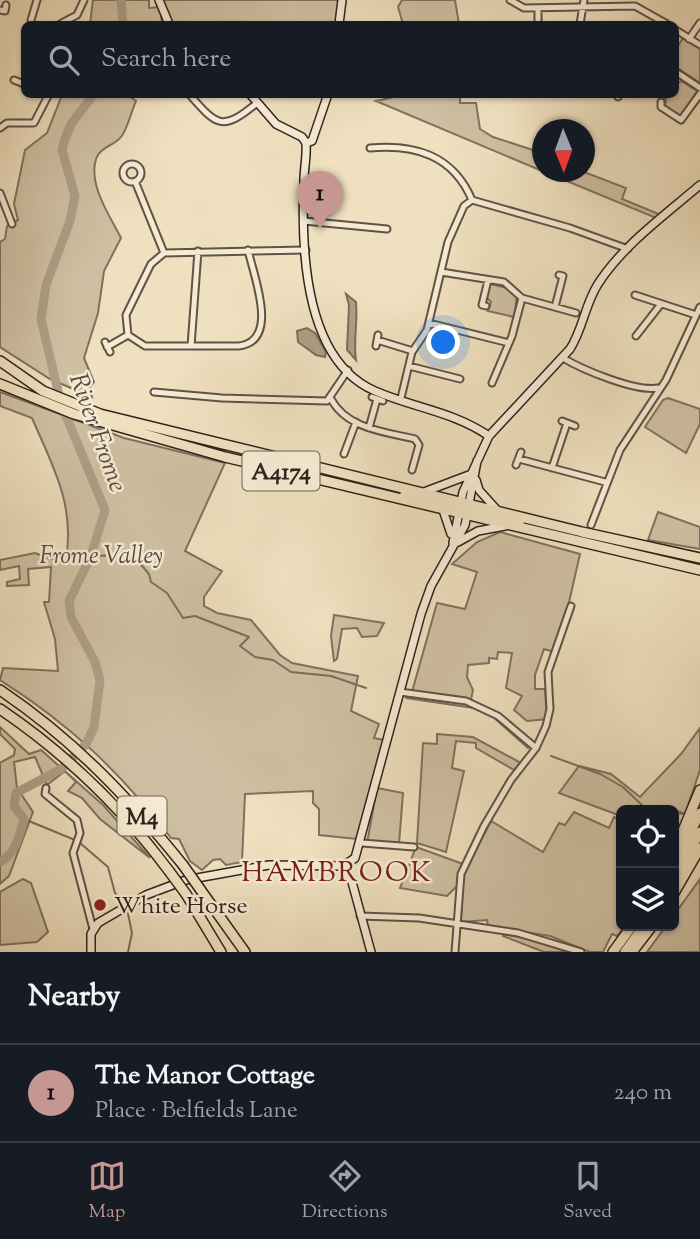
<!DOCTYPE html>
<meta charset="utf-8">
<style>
body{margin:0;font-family:"Sorts Mill Goudy",serif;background:#242831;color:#f1f3f6}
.controls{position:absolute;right:21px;bottom:21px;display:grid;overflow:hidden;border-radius:10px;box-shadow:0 2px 5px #0004}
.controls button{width:63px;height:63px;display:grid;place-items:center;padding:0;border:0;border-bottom:2px solid #363941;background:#171b24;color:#f1f3f6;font:35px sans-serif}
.compass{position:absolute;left:532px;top:119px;width:63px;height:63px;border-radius:50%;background:#171b24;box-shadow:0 2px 5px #0004;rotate:179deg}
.you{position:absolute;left:444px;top:343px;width:24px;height:24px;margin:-18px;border:5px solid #fff;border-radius:50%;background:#1a73e8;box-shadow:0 0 0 10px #1a73e833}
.badge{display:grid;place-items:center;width:46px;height:46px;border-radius:50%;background:#c59692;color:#111;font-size:23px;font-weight:700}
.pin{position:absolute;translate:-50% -58px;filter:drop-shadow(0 2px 4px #0008)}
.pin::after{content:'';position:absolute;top:37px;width:24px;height:21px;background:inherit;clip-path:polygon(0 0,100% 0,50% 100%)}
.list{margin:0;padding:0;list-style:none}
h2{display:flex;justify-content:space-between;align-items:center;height:91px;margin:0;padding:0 28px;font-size:30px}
h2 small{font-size:23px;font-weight:400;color:#9ea1a6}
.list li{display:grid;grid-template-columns:46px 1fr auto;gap:21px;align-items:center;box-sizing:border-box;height:98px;padding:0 28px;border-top:2px solid #363941}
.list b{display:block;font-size:26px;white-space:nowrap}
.list p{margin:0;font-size:23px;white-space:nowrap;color:#9ea1a6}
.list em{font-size:23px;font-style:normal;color:#9ea1a6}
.icon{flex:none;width:38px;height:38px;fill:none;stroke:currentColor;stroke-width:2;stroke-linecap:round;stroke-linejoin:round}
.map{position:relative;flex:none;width:700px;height:952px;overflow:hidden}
.search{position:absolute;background:#171b24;box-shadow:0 2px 5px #0004;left:21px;right:21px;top:21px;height:77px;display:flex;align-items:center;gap:18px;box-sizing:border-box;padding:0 24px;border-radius:10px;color:#9ea1a6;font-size:26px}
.sheet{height:189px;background:#171b24}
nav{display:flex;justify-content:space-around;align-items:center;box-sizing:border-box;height:98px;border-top:2px solid #363941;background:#171b24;font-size:19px;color:#9ea1a6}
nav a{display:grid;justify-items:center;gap:4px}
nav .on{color:#c59692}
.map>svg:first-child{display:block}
.green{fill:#cfc0a3;stroke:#80715f;stroke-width:2}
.water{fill:#ae9f87;stroke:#7c6d5c;stroke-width:2}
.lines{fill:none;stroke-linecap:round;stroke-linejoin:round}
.stream{stroke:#7c6d5c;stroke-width:2}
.river{stroke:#ae9f87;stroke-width:9}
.street-casing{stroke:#605244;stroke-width:9}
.secondary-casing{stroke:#31221b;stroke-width:10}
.highway-casing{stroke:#31221b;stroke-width:12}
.street{stroke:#f5ebd5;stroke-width:5}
.secondary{stroke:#f5ebd5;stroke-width:7}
.highway{stroke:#efe0bf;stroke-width:9}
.highway-bridge-casing{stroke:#31221b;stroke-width:12;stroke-linecap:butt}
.highway-bridge{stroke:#efe0bf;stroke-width:9}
.poi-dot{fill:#8f2418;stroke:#f5ebd5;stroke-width:2.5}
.labels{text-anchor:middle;stroke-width:5;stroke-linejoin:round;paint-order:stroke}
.shield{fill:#f5ebd5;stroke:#6c5e53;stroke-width:2}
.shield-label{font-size:23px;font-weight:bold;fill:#31221b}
.park-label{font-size:24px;font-style:italic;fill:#584a3d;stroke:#f5ebd5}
.poi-label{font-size:24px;fill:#31221b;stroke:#f5ebd5;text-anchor:start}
.water-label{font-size:26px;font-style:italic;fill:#5d4e41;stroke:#f5ebd5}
.quarter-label{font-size:28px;letter-spacing:2px;fill:#7a1f14;stroke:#f5ebd5}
</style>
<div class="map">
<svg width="700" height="952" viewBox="0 0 700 952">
<rect width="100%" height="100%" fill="#efe0bf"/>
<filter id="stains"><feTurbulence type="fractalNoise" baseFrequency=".00286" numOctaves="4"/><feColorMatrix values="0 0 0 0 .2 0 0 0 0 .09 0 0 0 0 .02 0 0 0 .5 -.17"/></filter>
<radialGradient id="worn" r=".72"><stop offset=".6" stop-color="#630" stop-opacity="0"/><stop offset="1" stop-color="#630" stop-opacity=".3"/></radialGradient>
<path class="green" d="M93 0H149V8L160 7 162 24H90Z
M162 0H340L336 24H173Z
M402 0H455L459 24H403L398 7Z
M683 38 700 48V83L676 67V49Z
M681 81 697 91 681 116 665 107 666 99 662 96 676 94V85Z
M62 95H128L136 101C131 112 128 128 121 137 114 146 100 147 96 159 88 185 110 216 121 238L104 271 98 313 84 358 94 382 90 387 92 397 50 379 0 347V242L5 239 7 226 18 220 14 204 25 150 47 133Z
M403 95H460V103H476L480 129 493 137 542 153V171L376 101Z
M545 172H584L626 188 622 199 661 215 656 218Z
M490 284 511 289 517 296 514 317 488 311 491 302 487 298Z
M0 392 124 438 225 463 185 551 222 571 204 597V606L217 613 251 620 280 655 292 663 358 676 351 711 379 724 374 738 384 740 357 839 319 835V809L313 803V791L245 794 242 862 226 865 220 859 213 860 202 870 190 861 179 839 171 838C121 773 70 724 0 680L3 668 58 671 55 639 44 602H49L51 567 28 569 29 585 7 586V582L20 579 19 566 0 570V560L35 553 51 559H66C75 504 53 467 32 418L0 406Z
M668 398 700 409V424L686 453 645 427 663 400Z
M658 512 700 527V549L648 540Z
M500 532 580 554 567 611 554 652 544 649 535 675V689H545L547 719 527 721 514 710 522 696 506 688 512 653 498 652 497 659 489 658V663L468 665 467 677 473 690 471 700 412 692 437 603 465 609 477 572 452 564 477 542Z
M334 615 384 623 377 636 362 637 357 628 342 629 337 659 334 661 331 636Z
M0 727 29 754 41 750 103 805 150 858 100 819 82 798 68 791 76 782 65 771 47 785 35 757 14 762 17 788 33 812 9 876 0 884V763L14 755 15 749 0 734Z
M700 728V770L685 814 675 810H621V816L559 793 579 766 611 774 640 797 681 754Z
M437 734 473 737 521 763 514 770 476 748V743L456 741 452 768 464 771 446 852 417 843 423 743 437 744Z
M377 788 403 793 399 844 367 843Z
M574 812 609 828 614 817 621 820V926H626L617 936 612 934 603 952H590L550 936 488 926 487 920 461 922 463 874 491 821 543 852 559 823 565 825Z
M416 847 463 864 458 885 447 896 400 888Z
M23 879 31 883 48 932 37 942 0 945V892Z
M700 879V952H647L666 926H674V915Z
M504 934 556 945 570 952H544L503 936Z"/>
<path class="water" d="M346 294 356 302C358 322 353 342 356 360L347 350 349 305Z
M307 328 315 333 326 352 325 357 316 355 298 342 297 331Z"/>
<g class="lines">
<path class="stream" d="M91 556 126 555 136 559 149 574 151 582 167 593 183 618 195 616 249 637 240 646 255 657 273 660 291 672 331 676 366 688
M406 698 474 708
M492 716 528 748
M551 756 600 774 623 787 647 810
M674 812 682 814
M24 819 75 840
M80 843 108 867 115 893 124 904
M127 909 132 933 128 952"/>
<path class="river" d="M121 0 123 24
M0 862C16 854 20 834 24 819L14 806 16 793 61 769 86 744 94 727 100 680 95 662 71 617 69 601 91 556 105 510 61 404 41 319 46 285 70 221 75 196 62 150 65 139 71 124 94 94"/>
<defs>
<path id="street" d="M510 0 524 8 635 6 667 24
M0 10 5 11 6 5
M31 20 37 0
M60 24 77 15 84 0
M538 24V8
M580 24 584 0
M676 30 700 45
M689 39 700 23
M676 72 700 88
M14 80 24 84
M189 94C217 126 222 132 257 103
M618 97 619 94
M661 102V107L681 120 700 94
M0 128 7 123H34L49 94
M370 148C415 144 453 155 472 200
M123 173a9 9 0 1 1 18 0a9 9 0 1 1-18 0Z
M135 181 164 253
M0 193 12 224
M304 221 387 229
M248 250C254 277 280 341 239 346H145L128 335 126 315 151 264 164 253 306 250
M441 272 504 282 522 298 576 313
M635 295 696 315
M486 306 482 305 488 280
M555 307 563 276 559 275
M429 323 509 343
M636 336 661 304
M377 340 413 351
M105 342 110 352
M191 346 198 251
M376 346 378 335
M107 347 128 335
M563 358C583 370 636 392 658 388
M409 366 460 379
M492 383 512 336 522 298
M154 392 222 398 327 401 348 370
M372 397 383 401
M401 398 412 352 427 330 448 242 464 206 472 200 570 228 628 249
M331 399C347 429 386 432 415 439L419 445 412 470
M562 421 575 426
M369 428 377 399
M344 454 356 422
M519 459 605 482
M516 465 521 452
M552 468 567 423
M591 525 620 450 666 380 700 307
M400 692 466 701 498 716 536 748
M46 788 45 794 77 820 80 833 73 853 93 929
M362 843 414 847
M360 916 419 918 518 933 581 952
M455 952 461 874 484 826 511 780 536 748 546 726 550 709 548 672 571 606"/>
<path id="secondary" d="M159 0 169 24
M339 24 342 0
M250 94 276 124 302 137 306 143
M328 94 312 141 306 143C307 156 304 168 304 181 301 247 303 360 375 391 414 408 452 411 489 436
M476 480 479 490 497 510
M424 492 469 475
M443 510 451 534
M458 542 478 531 505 526
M453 543 463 492 489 436 570 349C583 329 585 304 598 284 623 245 665 215 700 185
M343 866 352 882 371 952
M91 952V934L98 923 146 895 186 880 269 865 343 866 355 858 421 614 431 586 465 525 477 461"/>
<path id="highway" d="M0 361 43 391 100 414 582 532 700 558
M0 384 74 414 225 457 700 570
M405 494 459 507 466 515
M462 502 468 509 519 523
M0 690C74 740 128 797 183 865
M0 709C65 753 122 808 169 871
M674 852 700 790
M674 864 700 813
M674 880 700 832
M200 889 245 952
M674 893 700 848
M186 894 221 952
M613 952 632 926
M625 952 644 926
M632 952 652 926"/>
</defs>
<use href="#street" class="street-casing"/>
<use href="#secondary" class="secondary-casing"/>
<use href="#highway" class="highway-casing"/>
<use href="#street" class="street"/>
<use href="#secondary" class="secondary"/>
<use href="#highway" class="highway"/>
<defs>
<path id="highway-bridge" d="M183 865 200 889
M169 871 186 894"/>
</defs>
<use href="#highway-bridge" class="highway-bridge-casing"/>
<use href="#highway-bridge" class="highway-bridge"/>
</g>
<circle class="poi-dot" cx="100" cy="905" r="7"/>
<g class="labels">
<g class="shield">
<rect x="242.5" y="451.5" width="77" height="39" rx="5"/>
<rect x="117.5" y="796.5" width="49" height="39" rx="5"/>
</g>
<g class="shield-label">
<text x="281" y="479">A4174</text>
<text x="142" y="824">M4</text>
</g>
<g class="park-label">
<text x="101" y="563">Frome Valley</text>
</g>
<g class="poi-label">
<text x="114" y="913">White Horse</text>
</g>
<g class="water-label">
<text transform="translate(99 432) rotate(70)" y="9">River Frome</text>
</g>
<g class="quarter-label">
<text x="337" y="881">HAMBROOK</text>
</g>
</g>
<rect width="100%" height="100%" filter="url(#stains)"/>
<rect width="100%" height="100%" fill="url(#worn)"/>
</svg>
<div class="controls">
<button><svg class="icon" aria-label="locate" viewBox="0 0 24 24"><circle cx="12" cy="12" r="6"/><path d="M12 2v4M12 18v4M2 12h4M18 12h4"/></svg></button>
<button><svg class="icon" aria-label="layers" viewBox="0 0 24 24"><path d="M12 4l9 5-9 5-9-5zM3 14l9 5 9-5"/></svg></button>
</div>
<svg class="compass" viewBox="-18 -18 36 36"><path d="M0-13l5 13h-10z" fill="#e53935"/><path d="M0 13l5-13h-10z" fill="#9ea1a6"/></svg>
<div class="you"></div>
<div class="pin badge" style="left:320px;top:229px">1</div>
<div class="search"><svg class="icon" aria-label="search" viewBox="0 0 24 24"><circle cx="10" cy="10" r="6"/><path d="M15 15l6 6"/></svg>Search here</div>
</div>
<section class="sheet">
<h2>Nearby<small></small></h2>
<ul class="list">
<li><span class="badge">1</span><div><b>The Manor Cottage</b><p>Place · Belfields Lane</p></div><em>240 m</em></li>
</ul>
</section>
<nav>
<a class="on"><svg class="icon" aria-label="map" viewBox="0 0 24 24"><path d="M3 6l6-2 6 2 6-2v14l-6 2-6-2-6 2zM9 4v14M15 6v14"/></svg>Map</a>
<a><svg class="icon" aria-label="directions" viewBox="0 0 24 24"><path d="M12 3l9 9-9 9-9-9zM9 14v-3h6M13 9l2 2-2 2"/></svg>Directions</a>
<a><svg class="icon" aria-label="saved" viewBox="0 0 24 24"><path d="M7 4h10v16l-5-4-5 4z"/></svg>Saved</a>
</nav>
